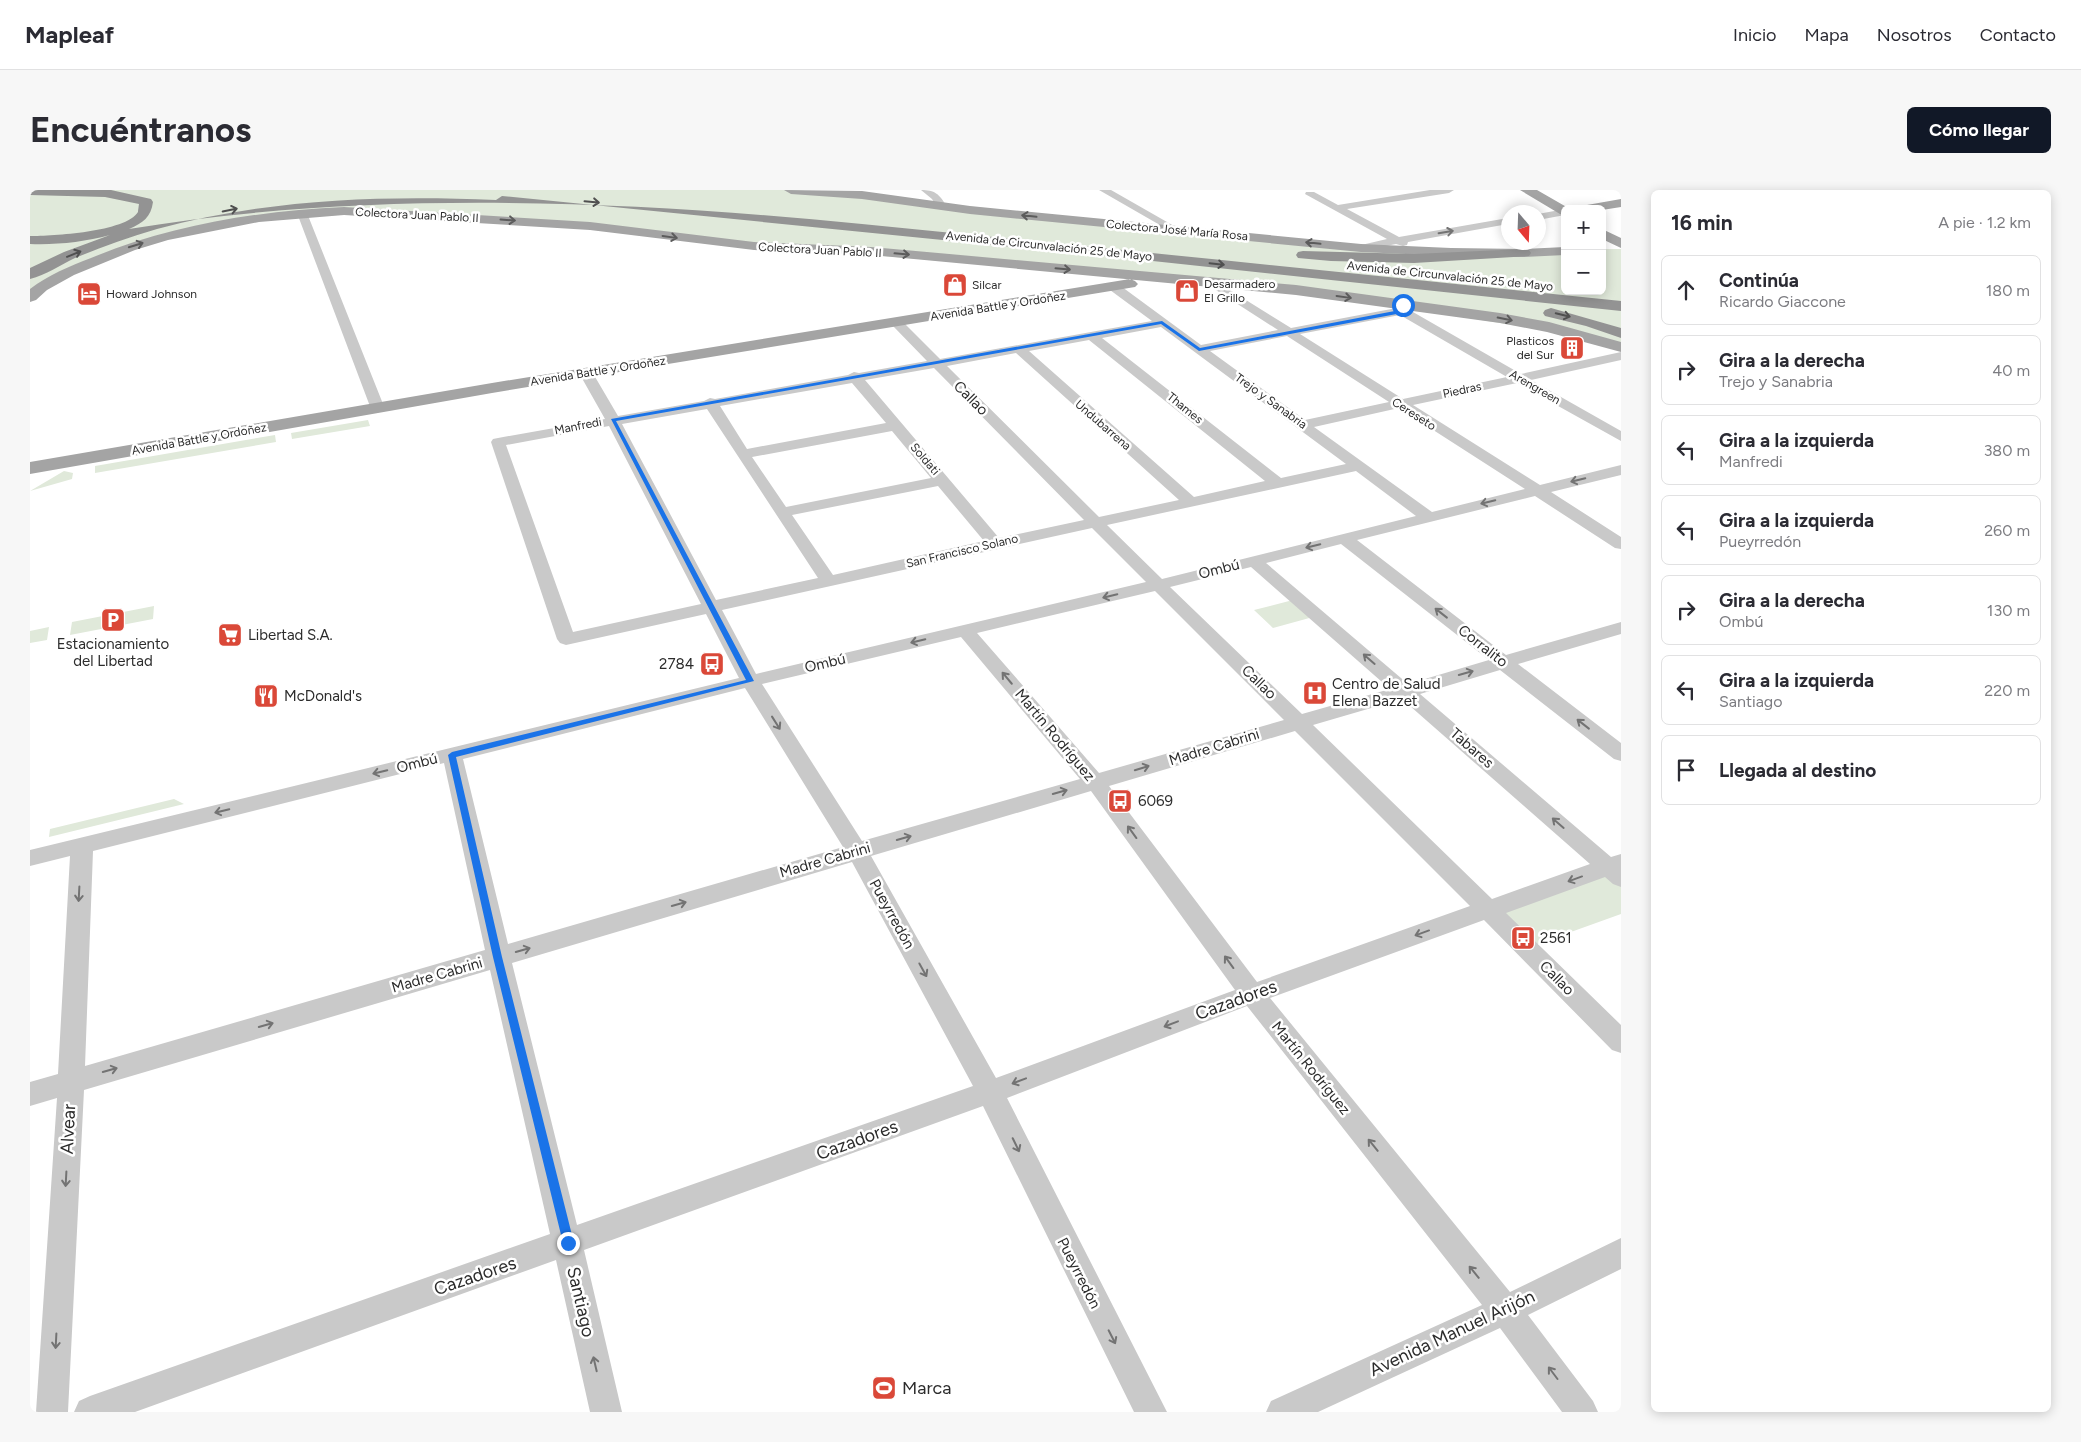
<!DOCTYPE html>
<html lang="es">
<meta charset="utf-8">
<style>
body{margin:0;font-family:Figtree,sans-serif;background:#f7f7f7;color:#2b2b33}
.controls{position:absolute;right:15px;top:15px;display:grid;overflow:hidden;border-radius:8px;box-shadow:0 2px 12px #0003}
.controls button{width:45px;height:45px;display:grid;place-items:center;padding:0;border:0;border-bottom:1px solid #e1e1e2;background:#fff;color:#2b2b33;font:25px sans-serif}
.compass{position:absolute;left:1471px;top:15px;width:45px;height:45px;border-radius:50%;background:#fff;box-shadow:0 2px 12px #0003;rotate:161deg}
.stop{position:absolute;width:15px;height:15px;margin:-11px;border:4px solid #1a73e8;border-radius:50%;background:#fff}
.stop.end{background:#1a73e8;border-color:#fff;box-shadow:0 1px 5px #0008}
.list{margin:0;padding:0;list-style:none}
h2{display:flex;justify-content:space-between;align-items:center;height:65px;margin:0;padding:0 20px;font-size:21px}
h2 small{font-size:16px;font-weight:400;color:#7c7c81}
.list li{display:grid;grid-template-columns:32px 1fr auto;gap:15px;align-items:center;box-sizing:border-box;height:70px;margin:0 10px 10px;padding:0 10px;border:1px solid #e1e1e2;border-radius:8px}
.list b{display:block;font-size:19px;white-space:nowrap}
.list p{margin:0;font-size:16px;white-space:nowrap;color:#7c7c81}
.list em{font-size:16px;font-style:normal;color:#7c7c81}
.icon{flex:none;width:28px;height:28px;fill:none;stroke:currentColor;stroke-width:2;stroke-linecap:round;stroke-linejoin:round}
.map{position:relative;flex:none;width:1591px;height:1222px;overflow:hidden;border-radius:8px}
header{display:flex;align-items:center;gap:30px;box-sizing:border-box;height:70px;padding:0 25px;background:#fff;border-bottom:1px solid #e1e1e2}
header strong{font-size:24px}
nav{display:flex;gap:28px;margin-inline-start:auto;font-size:18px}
.intro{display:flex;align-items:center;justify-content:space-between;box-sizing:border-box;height:120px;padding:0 30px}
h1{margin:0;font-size:35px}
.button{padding:12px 22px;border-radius:8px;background:#111827;color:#fff;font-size:18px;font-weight:700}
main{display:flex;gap:30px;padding:0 30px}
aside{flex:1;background:#fff;border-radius:8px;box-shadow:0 2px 12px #0003}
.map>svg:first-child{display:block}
.green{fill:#e0e9da}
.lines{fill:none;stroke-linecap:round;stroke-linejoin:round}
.minor{fill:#c9c9c9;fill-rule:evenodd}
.major{fill:#a4a4a4;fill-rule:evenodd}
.highway{fill:#939393;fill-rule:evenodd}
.oneway{stroke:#505050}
.oneway2{stroke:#5c5c5c}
.oneway3{stroke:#737373}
.route{fill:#1a73e8}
.labels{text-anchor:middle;stroke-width:5;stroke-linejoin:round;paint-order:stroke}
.far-street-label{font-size:12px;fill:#2c2c2c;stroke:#fff}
.far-poi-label{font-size:12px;fill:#2c2c2c;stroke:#fff;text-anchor:start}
.street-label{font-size:15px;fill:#2c2c2c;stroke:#fff}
.poi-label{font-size:15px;fill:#2c2c2c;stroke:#fff;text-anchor:start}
.near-street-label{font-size:18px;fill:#2c2c2c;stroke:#fff}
.near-poi-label{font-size:18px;fill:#2c2c2c;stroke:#fff;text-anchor:start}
</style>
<header>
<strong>Mapleaf</strong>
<nav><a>Inicio</a><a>Mapa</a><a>Nosotros</a><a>Contacto</a></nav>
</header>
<div class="intro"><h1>Encuéntranos</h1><a class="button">Cómo llegar</a></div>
<main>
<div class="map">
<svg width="1591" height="1222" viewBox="0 0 1591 1222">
<rect width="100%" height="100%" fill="#fff"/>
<path class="green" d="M0 0H761L832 5 1331 58 1535 61V101H1572V59H1591V157L1556 147 1266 100 792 61 560 36 314 21 180 36 64 70 0 107Z
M338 230 340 236 262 249 261 243Z
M245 245 246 252 65 283V276Z
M34 281 43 283 42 289 0 301Z
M1263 410 1283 427 1243 438 1224 420Z
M124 416 123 429 40 445 42 432Z
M19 437 17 450 0 453V441Z
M144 609 154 614 19 647 20 639Z
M1578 682 1591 694V724L1502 756 1464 720Z"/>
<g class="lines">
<path class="minor" d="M891 0C905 0 909 4 916 15L915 17H907L902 9Z
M1069 0H1081L1151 40 1146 43 1142 42Z
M1400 0H1424L1419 3 1317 19 1369 47 1478 28V34L1378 52 1377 55 1373 56 1366 54 1331 61 1325 58 1327 56 1357 49 1275 4 1276 2H1284L1308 15Z
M1535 19V25L1508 30V24Z
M272 20 277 23 355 219 353 222H343L341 219 267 23Z
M1179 87 1261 138 1372 117 1376 118 1491 184 1591 162V170L1501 190 1591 241V251L1487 193 1383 215 1510 295 1591 275V285L1521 302 1591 347V359L1585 358 1505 306 1327 350 1476 465 1591 432V444L1488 474 1591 553V571L1584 569 1470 480 1390 504 1581 667 1591 664V697L1583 694 1575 687 1476 723 1591 835V863L1582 860 1454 730 1240 808 1480 1102 1591 1048V1079L1498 1125 1563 1211 1568 1222H1532L1470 1138 1288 1222H1236L1241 1211 1452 1115 1217 816 977 908 1137 1222H1104L953 916 554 1060 592 1222H560L526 1070 105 1222H44L49 1211 60 1206 520 1044 460 780 54 900 38 1222H6L27 908 0 916V892L28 884 40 666 0 676V660L709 488 676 424 536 455 530 453 527 449 461 252 463 249 468 248 575 229 549 183 551 180H561L588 226 674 211 680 208 685 209 818 185 824 182 829 183 897 171 863 136 861 133 863 130H871L910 169 1122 131 1080 100 1078 97 1080 94H1088L1171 155 1248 140 1175 93 1173 91 1175 89ZM1370 125 1477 187 1373 209 1270 144ZM1131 137 1316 274 1251 288 1072 148ZM1257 146 1359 212 1275 230 1180 161ZM1059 150 1235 291 1164 307 999 161ZM986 163 1149 310 1069 327 917 176ZM904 178 1054 330 969 348 835 190ZM822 193 856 233 717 259 690 216ZM1369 218 1495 299 1402 322 1284 237ZM677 219 788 388 686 410 592 234ZM579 236 671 414 543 442 476 255ZM862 241 901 288 756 317 722 267ZM1326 281 1386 326 1132 389 1077 335ZM908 296 954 351 803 385 762 325ZM1062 338 1116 392 726 484 692 420ZM1311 354 1459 470 1378 494 1236 373ZM1221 377 1360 499 1272 524 1140 397ZM1125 401 1254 530 1069 583 947 443ZM931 447 1050 589 832 651 732 494ZM715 498 813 657 478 754 433 569ZM1372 509 1560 674 1462 709 1283 535ZM1265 541 1440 716 1227 792 1079 596ZM414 573 455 760 55 876 63 661ZM1061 601 1205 800 966 888 841 666ZM822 672 943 896 547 1035 482 773Z"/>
<path class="major" d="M754 0 832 1 940 16 1331 54 1421 58 1494 59 1535 57V65L1494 67 1421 66 1331 62 940 24 832 9 761 4Z
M1490 0H1507L1540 19H1535V25L1530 24Z
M1591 9V17L1572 20V19H1550L1557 15Z
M314 17 560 32 724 52 841 57 1266 95 1470 123 1519 132 1591 152V162L1517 142 1470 133 1266 105 841 65 724 60 560 40 314 25 229 32 138 50 105 60 44 85 17 100 6 110 0 112V99C18 85 40 76 61 68 141 35 227 21 314 17Z
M1572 39 1591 48V58L1572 49Z
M1100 89 1105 91 1108 94 1105 97 462 203 0 284V272L462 193Z"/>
<path class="highway" d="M0 0H81L121 9 123 12C121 27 113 33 99 39 334 0 591 10 832 34 1085 59 1338 85 1591 111V121L1104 69 472 6 466 10C352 5 238 9 127 39 99 47 72 57 45 68 30 75 16 85 0 89V78L34 62 80 45C54 52 27 55 0 54V46C22 46 96 42 108 22 108 21 109 14 109 14L75 7 0 5Z
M1494 59 1499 60 1501 63 1499 66 1384 73 1301 71 1268 68 1266 65 1268 62 1273 61 1384 64Z
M1521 118 1591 138V148L1556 136 1515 126 1513 123 1515 120Z"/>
</g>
<defs><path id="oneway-shaft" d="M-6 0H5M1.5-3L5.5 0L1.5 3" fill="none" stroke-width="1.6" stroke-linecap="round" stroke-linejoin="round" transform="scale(1.25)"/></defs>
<g class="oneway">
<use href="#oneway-shaft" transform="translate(562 12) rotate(5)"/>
<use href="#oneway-shaft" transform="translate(200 20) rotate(-11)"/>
<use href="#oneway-shaft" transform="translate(44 64) rotate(-22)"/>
<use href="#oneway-shaft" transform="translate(1187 74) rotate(6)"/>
<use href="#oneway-shaft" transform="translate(1533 125) rotate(14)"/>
</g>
<g class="oneway2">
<use href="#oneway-shaft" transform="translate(999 26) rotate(-174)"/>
<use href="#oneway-shaft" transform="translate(478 30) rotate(4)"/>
<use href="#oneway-shaft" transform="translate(640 47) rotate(8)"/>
<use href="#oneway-shaft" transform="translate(1283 53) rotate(-174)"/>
<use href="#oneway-shaft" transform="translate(106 55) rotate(-17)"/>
<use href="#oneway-shaft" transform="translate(872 64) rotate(5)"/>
<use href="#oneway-shaft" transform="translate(1033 79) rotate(5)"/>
<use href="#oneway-shaft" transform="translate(1314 107) rotate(8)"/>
<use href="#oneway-shaft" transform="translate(1475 129) rotate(11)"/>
</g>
<g class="oneway3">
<use href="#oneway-shaft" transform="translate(1416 42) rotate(-9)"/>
<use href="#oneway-shaft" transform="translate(1548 290) rotate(166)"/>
<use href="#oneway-shaft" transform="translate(1458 312) rotate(166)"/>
<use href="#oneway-shaft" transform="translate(1283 356) rotate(166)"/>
<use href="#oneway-shaft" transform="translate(1080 406) rotate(167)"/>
<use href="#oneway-shaft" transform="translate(1411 423) rotate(-142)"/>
<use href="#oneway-shaft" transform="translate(888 451) rotate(167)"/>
<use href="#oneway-shaft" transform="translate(1339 469) rotate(-139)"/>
<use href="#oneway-shaft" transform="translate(1436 483) rotate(-16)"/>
<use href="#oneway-shaft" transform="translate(977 488) rotate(-130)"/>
<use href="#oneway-shaft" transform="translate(746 533) rotate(58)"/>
<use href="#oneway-shaft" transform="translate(1553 534) rotate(-142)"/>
<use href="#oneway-shaft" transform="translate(1112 578) rotate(-17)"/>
<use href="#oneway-shaft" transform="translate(350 582) rotate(166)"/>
<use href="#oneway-shaft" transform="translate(1030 602) rotate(-16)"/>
<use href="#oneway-shaft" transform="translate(192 621) rotate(166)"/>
<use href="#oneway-shaft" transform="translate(1528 633) rotate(-139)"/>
<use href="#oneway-shaft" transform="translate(1102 642) rotate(-126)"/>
<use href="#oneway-shaft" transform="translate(874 648) rotate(-16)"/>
<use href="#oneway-shaft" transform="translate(1545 689) rotate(160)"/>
<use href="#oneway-shaft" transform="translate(49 704) rotate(93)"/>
<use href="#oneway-shaft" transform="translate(649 714) rotate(-16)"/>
<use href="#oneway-shaft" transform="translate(1392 743) rotate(160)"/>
<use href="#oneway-shaft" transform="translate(493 760) rotate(-16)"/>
<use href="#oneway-shaft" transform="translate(1199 772) rotate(-126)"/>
<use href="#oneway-shaft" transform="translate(893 780) rotate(61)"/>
<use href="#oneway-shaft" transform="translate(1141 834) rotate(159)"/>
<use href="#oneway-shaft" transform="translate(236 835) rotate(-16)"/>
<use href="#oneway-shaft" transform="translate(80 880) rotate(-16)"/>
<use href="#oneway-shaft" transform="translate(989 891) rotate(159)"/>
<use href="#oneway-shaft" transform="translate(986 955) rotate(64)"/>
<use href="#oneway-shaft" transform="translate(1343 955) rotate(-129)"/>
<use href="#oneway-shaft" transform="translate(36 989) rotate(93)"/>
<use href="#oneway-shaft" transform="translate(1444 1082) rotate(-129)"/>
<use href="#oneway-shaft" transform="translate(1082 1147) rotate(63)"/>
<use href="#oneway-shaft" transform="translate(26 1151) rotate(93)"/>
<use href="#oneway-shaft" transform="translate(565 1174) rotate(-103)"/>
<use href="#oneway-shaft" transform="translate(1523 1183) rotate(-127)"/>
</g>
<path class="route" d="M1371 114 1375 115 1374 121 1372 123 1169 161 1131 134 586 231 724 491 426 567 472 767 544 1053 542 1057 538 1059 534 1057 463 767 418 565 422 562 716 490 581 229 1132 131 1170 158 1370 120Z"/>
<defs>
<symbol id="shop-square" viewBox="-11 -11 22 22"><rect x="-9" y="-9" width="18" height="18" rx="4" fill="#da4838" stroke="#fff"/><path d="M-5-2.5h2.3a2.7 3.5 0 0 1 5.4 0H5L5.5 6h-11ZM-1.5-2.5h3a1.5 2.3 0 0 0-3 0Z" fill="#fff"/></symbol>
<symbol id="hotel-square" viewBox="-11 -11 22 22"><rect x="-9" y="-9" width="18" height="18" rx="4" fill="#da4838" stroke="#fff"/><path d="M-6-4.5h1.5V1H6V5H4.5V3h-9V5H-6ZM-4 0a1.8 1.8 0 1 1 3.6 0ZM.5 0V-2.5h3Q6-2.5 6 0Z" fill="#fff"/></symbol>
<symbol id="building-square" viewBox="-11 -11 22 22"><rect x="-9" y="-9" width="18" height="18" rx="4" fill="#da4838" stroke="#fff"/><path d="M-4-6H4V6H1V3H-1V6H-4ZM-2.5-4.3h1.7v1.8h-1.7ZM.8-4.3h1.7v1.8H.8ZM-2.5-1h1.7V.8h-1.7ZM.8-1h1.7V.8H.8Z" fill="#fff"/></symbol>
<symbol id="parking-square" viewBox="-11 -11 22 22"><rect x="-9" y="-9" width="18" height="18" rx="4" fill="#da4838" stroke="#fff"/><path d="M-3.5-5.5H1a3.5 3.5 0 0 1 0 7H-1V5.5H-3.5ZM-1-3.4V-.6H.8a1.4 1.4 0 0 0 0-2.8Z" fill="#fff"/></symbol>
<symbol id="supermarket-square" viewBox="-11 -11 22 22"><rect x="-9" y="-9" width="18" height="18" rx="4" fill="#da4838" stroke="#fff"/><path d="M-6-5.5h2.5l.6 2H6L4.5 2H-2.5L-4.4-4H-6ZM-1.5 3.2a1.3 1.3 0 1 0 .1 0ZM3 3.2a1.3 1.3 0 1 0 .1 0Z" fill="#fff"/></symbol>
<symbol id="bus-square" viewBox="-11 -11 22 22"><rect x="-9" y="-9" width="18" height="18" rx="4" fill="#da4838" stroke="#fff"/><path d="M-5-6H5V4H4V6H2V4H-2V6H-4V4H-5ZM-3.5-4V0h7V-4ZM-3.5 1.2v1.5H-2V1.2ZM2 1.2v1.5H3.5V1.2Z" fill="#fff"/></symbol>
<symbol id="hospital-square" viewBox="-11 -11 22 22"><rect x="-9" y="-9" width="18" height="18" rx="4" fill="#da4838" stroke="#fff"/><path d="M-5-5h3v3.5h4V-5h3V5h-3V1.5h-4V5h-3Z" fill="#fff"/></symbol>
<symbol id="restaurant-square" viewBox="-11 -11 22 22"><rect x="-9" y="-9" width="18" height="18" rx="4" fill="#da4838" stroke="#fff"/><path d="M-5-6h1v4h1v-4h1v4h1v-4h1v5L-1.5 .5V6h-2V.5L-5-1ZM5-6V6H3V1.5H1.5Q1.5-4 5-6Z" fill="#fff"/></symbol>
<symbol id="stadium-square" viewBox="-11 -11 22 22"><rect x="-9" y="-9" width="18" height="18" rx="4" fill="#da4838" stroke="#fff"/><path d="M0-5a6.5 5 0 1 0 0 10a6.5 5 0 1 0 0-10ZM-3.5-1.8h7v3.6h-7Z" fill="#fff"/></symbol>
</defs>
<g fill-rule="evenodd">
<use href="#shop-square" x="911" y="81" width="28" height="28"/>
<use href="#shop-square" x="1143" y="87" width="28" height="28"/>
<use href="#hotel-square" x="45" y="90" width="28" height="28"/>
<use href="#building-square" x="1528" y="144" width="28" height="28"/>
<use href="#parking-square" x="69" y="416" width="28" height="28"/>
<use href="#supermarket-square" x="186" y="431" width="28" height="28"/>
<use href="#bus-square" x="668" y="460" width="28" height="28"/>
<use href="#hospital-square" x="1271" y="489" width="28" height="28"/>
<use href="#restaurant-square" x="222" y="492" width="28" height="28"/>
<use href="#bus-square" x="1076" y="597" width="28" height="28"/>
<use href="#bus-square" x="1479" y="734" width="28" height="28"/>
<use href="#stadium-square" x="840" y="1184" width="28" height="28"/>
</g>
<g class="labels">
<g class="far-street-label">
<text transform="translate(387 25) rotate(3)" y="4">Colectora Juan Pablo II</text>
<text transform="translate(1147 40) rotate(5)" y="4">Colectora José María Rosa</text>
<text transform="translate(1019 56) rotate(6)" y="4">Avenida de Circunvalación 25 de Mayo</text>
<text transform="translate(790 60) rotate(3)" y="4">Colectora Juan Pablo II</text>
<text transform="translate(1420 86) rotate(6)" y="4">Avenida de Circunvalación 25 de Mayo</text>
<text transform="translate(968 116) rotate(-9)" y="4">Avenida Battle y Ordoñez</text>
<text transform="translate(568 181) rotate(-9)" y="4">Avenida Battle y Ordoñez</text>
<text transform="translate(1505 197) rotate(30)" y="4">Arengreen</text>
<text transform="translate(1432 200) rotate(-12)" y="4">Piedras</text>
<text transform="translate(1241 211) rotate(36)" y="4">Trejo y Sanabria</text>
<text transform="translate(1155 218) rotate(39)" y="4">Thames</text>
<text transform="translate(1384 224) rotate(33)" y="4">Cereseto</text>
<text transform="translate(1073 235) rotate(41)" y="4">Undubarrena</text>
<text transform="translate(548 236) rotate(-11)" y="4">Manfredi</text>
<text transform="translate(169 249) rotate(-10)" y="4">Avenida Battle y Ordoñez</text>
<text transform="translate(895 269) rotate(49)" y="4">Soldati</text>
<text transform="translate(932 361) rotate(-13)" y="4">San Francisco Solano</text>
</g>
<g class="far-poi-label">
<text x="1174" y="98">Desarmadero<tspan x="1174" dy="14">El Grillo</tspan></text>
<text x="942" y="99">Silcar</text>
<text x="76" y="108">Howard Johnson</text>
<text x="1524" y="155" text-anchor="end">Plasticos<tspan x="1524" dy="14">del Sur</tspan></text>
</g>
<g class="street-label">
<text transform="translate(941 208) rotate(45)" y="5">Callao</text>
<text transform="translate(1189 379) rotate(-14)" y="5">Ombú</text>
<text transform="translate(1453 456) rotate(38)" y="5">Corralito</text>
<text transform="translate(795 473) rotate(-13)" y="5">Ombú</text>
<text transform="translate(1229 492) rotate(44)" y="5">Callao</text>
<text transform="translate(1025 545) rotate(50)" y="5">Martín Rodríguez</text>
<text transform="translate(1184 557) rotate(-17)" y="5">Madre Cabrini</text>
<text transform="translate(1442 558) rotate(41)" y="5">Tabares</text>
<text transform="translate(387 573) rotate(-14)" y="5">Ombú</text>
<text transform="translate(795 670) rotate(-16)" y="5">Madre Cabrini</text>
<text transform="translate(862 724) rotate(61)" y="5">Pueyrredón</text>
<text transform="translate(407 785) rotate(-16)" y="5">Madre Cabrini</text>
<text transform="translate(1527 788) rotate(45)" y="5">Callao</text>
<text transform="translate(1281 878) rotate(51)" y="5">Martín Rodríguez</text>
<text transform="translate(1049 1083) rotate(63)" y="5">Pueyrredón</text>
</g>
<g class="poi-label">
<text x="218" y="450">Libertad S.A.</text>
<text x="83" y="459" text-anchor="middle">Estacionamiento<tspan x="83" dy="17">del Libertad</tspan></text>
<text x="664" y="479" text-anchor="end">2784</text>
<text x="1302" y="499">Centro de Salud<tspan x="1302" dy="17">Elena Bazzet</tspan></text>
<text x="254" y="511">McDonald's</text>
<text x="1108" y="616">6069</text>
<text x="1510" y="753">2561</text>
</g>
<g class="near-street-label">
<text transform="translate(1206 810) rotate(-20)" y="6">Cazadores</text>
<text transform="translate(38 939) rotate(-87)" y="6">Alvear</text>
<text transform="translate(827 950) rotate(-20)" y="6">Cazadores</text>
<text transform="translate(445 1086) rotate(-19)" y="6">Cazadores</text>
<text transform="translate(551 1112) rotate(77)" y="6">Santiago</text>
<text transform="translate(1422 1143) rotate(-25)" y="6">Avenida Manuel Arijón</text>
</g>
<g class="near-poi-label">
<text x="872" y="1204">Marca</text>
</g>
</g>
</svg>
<div class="controls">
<button>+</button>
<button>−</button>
</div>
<svg class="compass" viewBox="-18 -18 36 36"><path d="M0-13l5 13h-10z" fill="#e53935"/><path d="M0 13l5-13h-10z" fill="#7c7c81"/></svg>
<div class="stop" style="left:1373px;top:115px"></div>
<div class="stop end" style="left:538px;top:1053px"></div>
</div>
<aside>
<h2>16 min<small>A pie · 1.2 km</small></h2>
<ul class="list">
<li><svg class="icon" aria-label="ahead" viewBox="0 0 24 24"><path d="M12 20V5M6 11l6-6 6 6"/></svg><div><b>Continúa</b><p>Ricardo Giaccone</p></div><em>180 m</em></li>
<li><svg class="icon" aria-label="right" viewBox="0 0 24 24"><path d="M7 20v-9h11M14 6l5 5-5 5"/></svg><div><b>Gira a la derecha</b><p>Trejo y Sanabria</p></div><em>40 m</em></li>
<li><svg class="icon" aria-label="left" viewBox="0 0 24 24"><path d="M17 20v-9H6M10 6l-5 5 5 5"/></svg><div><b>Gira a la izquierda</b><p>Manfredi</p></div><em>380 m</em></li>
<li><svg class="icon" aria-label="left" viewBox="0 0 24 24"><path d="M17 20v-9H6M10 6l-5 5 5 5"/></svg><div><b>Gira a la izquierda</b><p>Pueyrredón</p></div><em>260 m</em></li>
<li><svg class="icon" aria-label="right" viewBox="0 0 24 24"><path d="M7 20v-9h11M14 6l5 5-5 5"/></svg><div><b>Gira a la derecha</b><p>Ombú</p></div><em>130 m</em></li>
<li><svg class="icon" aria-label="left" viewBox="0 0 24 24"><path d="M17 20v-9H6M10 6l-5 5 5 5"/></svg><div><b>Gira a la izquierda</b><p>Santiago</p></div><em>220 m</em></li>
<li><svg class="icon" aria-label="arrive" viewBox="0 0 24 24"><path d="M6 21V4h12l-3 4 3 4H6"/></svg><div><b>Llegada al destino</b></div></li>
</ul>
</aside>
</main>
